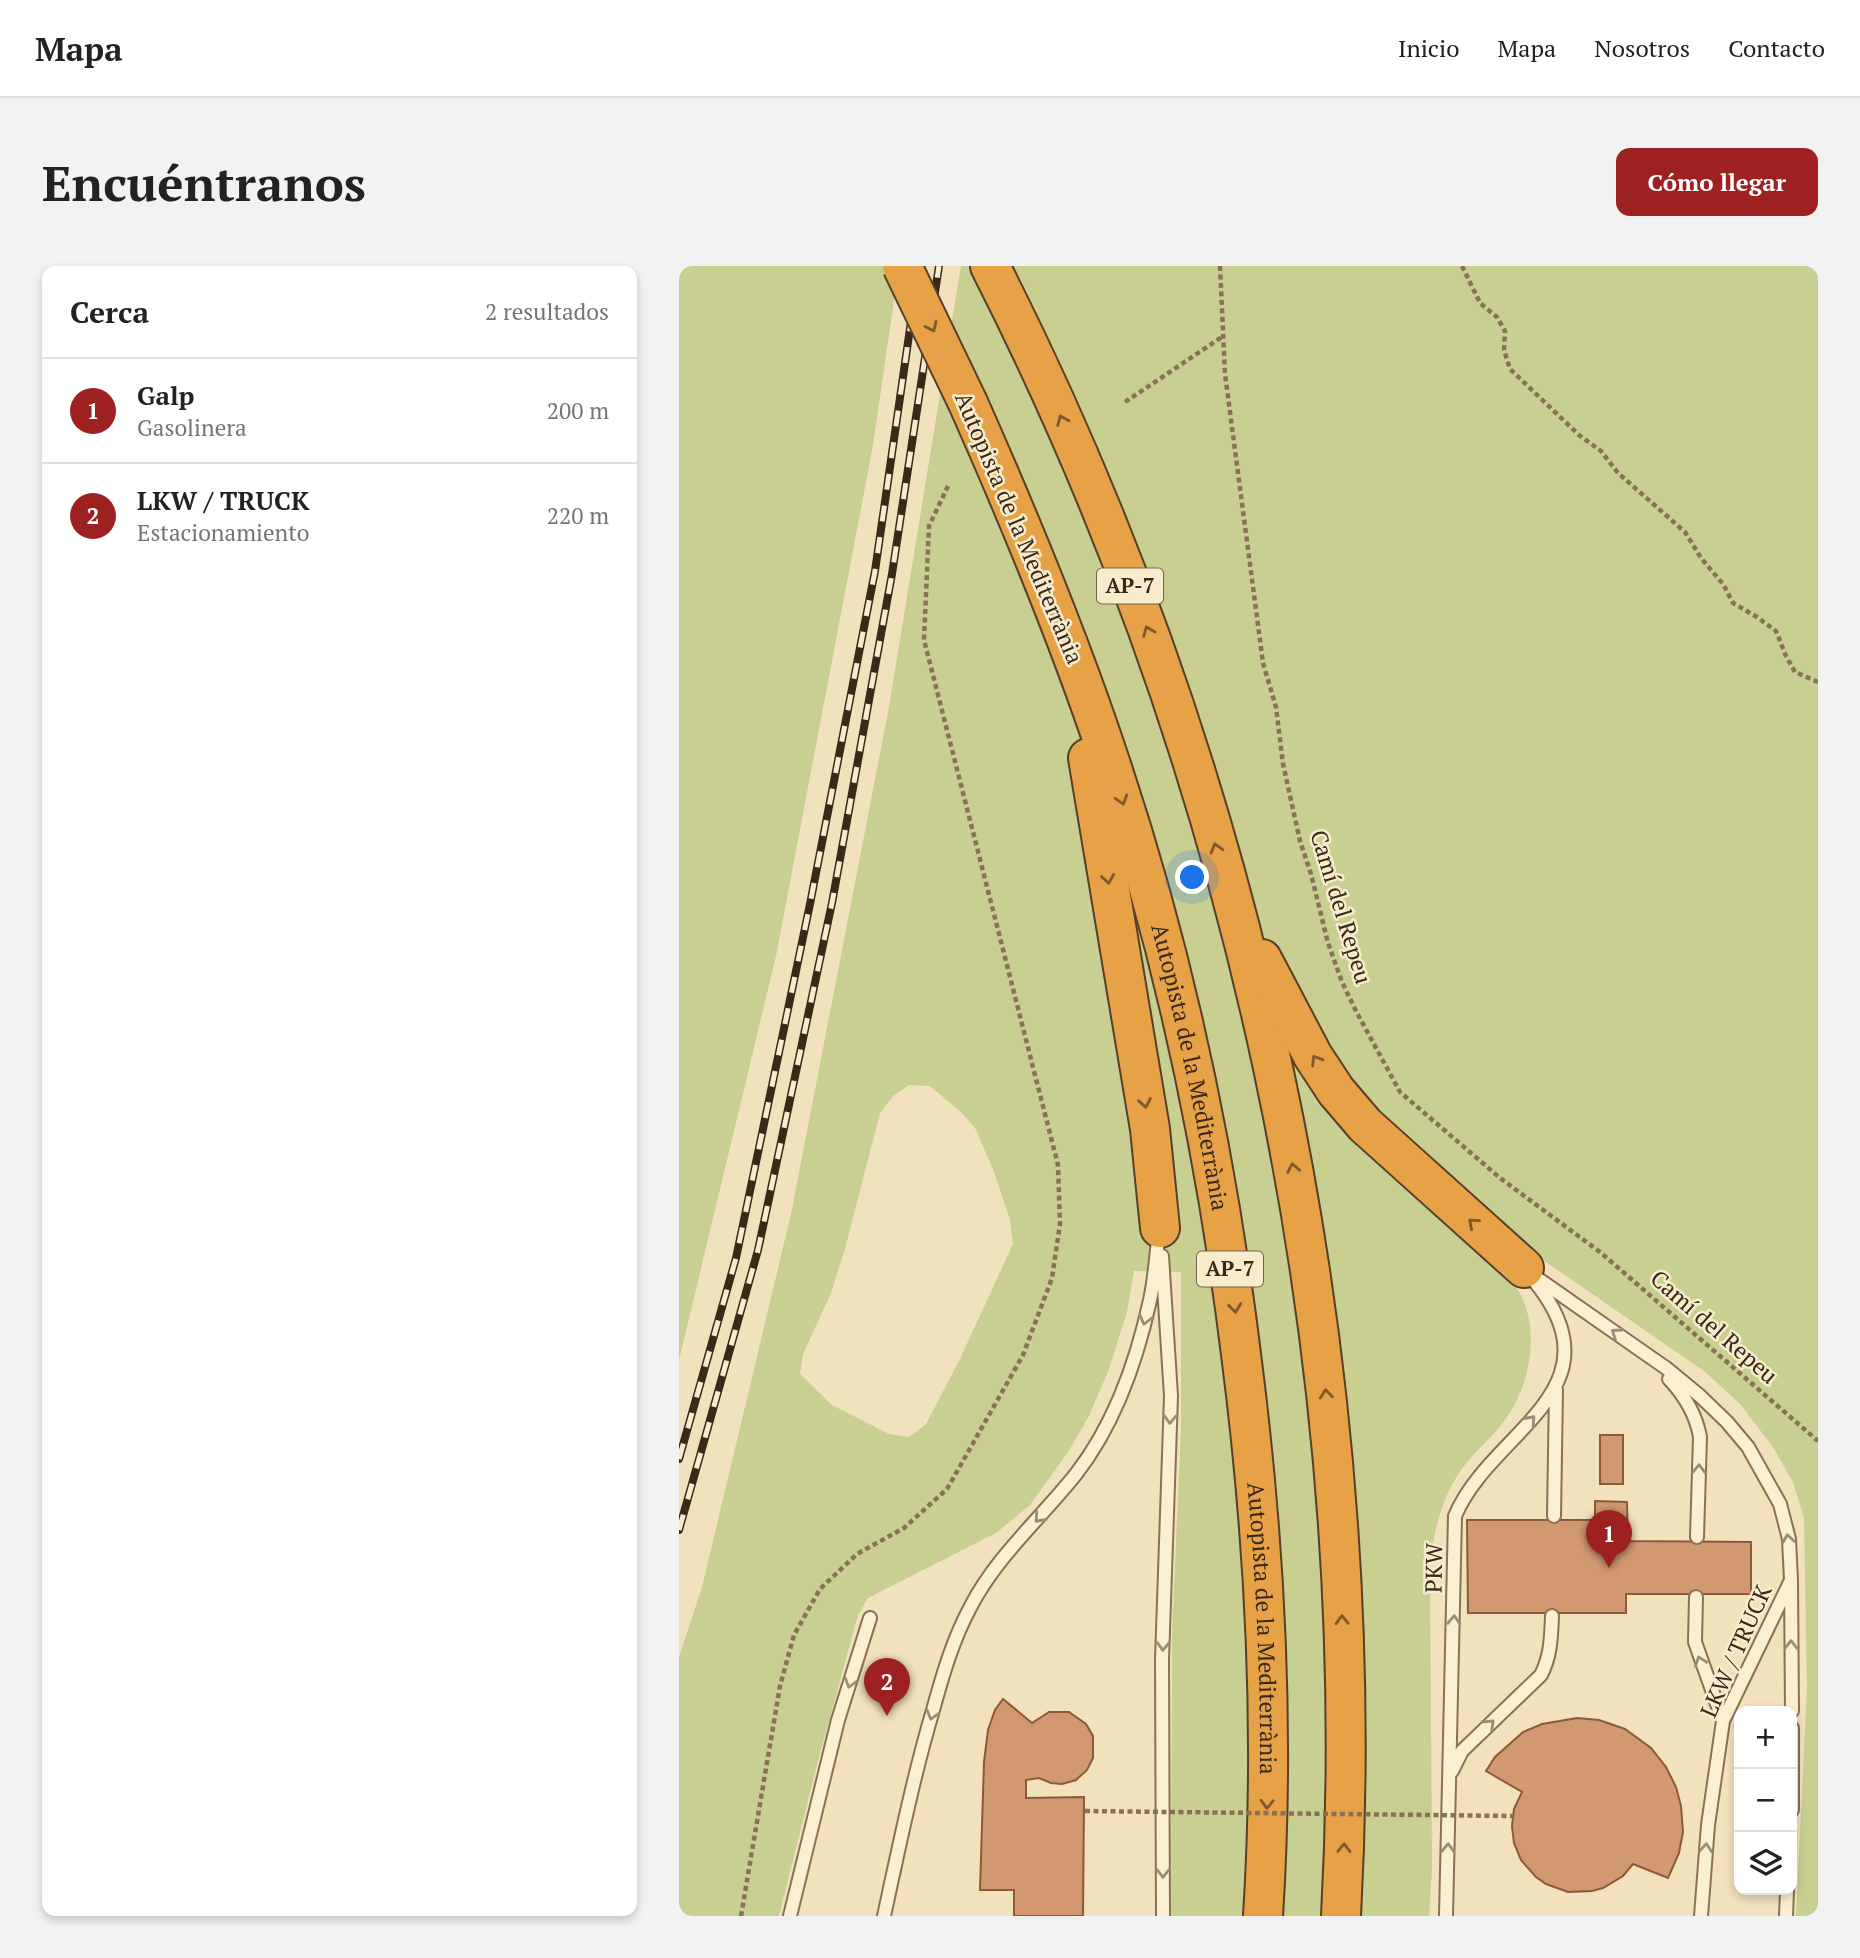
<!DOCTYPE html>
<html lang="es">
<meta charset="utf-8">
<style>
body{margin:0;font-family:"PT Serif",serif;background:#f2f2f2;color:#222}
.controls{position:absolute;right:21px;bottom:21px;display:grid;overflow:hidden;border-radius:14px;box-shadow:0 4px 10px #0003}
.controls button{width:63px;height:63px;display:grid;place-items:center;padding:0;border:0;border-bottom:2px solid #e0e0e0;background:#fff;color:#222;font:35px sans-serif}
.you{position:absolute;left:514px;top:612px;width:24px;height:24px;margin:-18px;border:5px solid #fff;border-radius:50%;background:#1a73e8;box-shadow:0 0 0 10px #1a73e833}
.badge{display:grid;place-items:center;width:46px;height:46px;border-radius:50%;background:#9d2121;color:#fff;font-size:23px;font-weight:700}
.pin{position:absolute;translate:-50% -58px;filter:drop-shadow(0 2px 4px #0008)}
.pin::after{content:'';position:absolute;top:37px;width:24px;height:21px;background:inherit;clip-path:polygon(0 0,100% 0,50% 100%)}
.list{margin:0;padding:0;list-style:none}
h2{display:flex;justify-content:space-between;align-items:center;height:91px;margin:0;padding:0 28px;font-size:30px}
h2 small{font-size:23px;font-weight:400;color:#767676}
.list li{display:grid;grid-template-columns:46px 1fr auto;gap:21px;align-items:center;box-sizing:border-box;height:105px;padding:0 28px;border-top:2px solid #e0e0e0}
.list b{display:block;font-size:26px;white-space:nowrap}
.list p{margin:0;font-size:23px;white-space:nowrap;color:#767676}
.list em{font-size:23px;font-style:normal;color:#767676}
.icon{flex:none;width:38px;height:38px;fill:none;stroke:currentColor;stroke-width:2;stroke-linecap:round;stroke-linejoin:round}
.map{position:relative;flex:none;width:1139px;height:1650px;overflow:hidden;border-radius:14px}
header{display:flex;align-items:center;gap:42px;box-sizing:border-box;height:98px;padding:0 35px;background:#fff;border-bottom:2px solid #e0e0e0}
header strong{font-size:33px}
nav{display:flex;gap:38px;margin-inline-start:auto;font-size:24px}
.intro{display:flex;align-items:center;justify-content:space-between;box-sizing:border-box;height:168px;padding:0 42px}
h1{margin:0;font-size:49px}
.button{padding:18px 32px;border-radius:14px;background:#9d2121;color:#fff;font-size:24px;font-weight:700}
main{display:flex;gap:42px;padding:0 42px}
aside{flex:1;background:#fff;border-radius:14px;box-shadow:0 4px 10px #0003}
.map>svg:first-child{display:block}
.green{fill:#c8cf91;fill-rule:evenodd}
.building{fill:#d29970;stroke:#8b5a39;stroke-width:2}
.lines{fill:none;stroke-linecap:round;stroke-linejoin:round}
.service-casing{stroke:#8a7155;stroke-width:16}
.motorway-casing{stroke:#573f2a;stroke-width:42}
.path{stroke:#8a7155;stroke-width:4.5;stroke-dasharray:5 3.5;stroke-linecap:butt}
.service{stroke:#fbefd1;stroke-width:12}
.motorway{stroke:#e7a146;stroke-width:38}
.rail-casing{stroke:#38291b;stroke-width:8}
.rail{stroke:#f8eccd;stroke-width:5;stroke-dasharray:16;stroke-linecap:butt}
.motorway-bridge-casing{stroke:#573f2a;stroke-width:42;stroke-linecap:butt}
.path-bridge{stroke:#8a7155;stroke-width:4.5;stroke-dasharray:5 3.5;stroke-linecap:butt}
.motorway-bridge{stroke:#e7a146;stroke-width:38}
.oneway{stroke:#7e592c}
.oneway2{stroke:#9a8c76}
.labels{text-anchor:middle;stroke-width:5;stroke-linejoin:round;paint-order:stroke}
.shield{fill:#f8eccd;stroke:#726450;stroke-width:2}
.shield-label{font-size:21px;font-weight:bold;fill:#38291b}
.street-label{font-size:23px;fill:#38291b;stroke:#f8eccd}
</style>
<header>
<strong>Mapa</strong>
<nav><a>Inicio</a><a>Mapa</a><a>Nosotros</a><a>Contacto</a></nav>
</header>
<div class="intro"><h1>Encuéntranos</h1><a class="button">Cómo llegar</a></div>
<main>
<aside>
<h2>Cerca<small>2 resultados</small></h2>
<ul class="list">
<li><span class="badge">1</span><div><b>Galp</b><p>Gasolinera</p></div><em>200 m</em></li>
<li><span class="badge">2</span><div><b>LKW / TRUCK</b><p>Estacionamiento</p></div><em>220 m</em></li>
</ul>
</aside>
<div class="map">
<svg width="1139" height="1650" viewBox="0 0 1139 1650">
<rect width="100%" height="100%" fill="#f1e1bd"/>
<path class="green" d="M0 0H220L194 179 97 690 0 1094Z
M282 0H1139V1650H1117L1128 1422 1125 1252 1114 1216 1094 1181 1061 1138 1025 1105 832 972 815 995C822 1004 833 1014 839 1024 863 1064 851 1124 822 1159 809 1175 792 1189 780 1207 762 1235 755 1265 751 1297L753 1602 750 1650H492L493 1367 502 1164V1006L455 1005 448 1046 430 1103 410 1150 389 1186 351 1239 317 1267 189 1332 179 1349 138 1499 100 1650H0V1391L23 1321 112 948 210 441ZM230 819 251 820 283 847 296 862 314 903 331 954 334 978 280 1095 247 1158 230 1171 210 1168 153 1139 121 1108 124 1088 152 1027 166 983 201 847 214 830Z"/>
<path class="building" d="M921 1169H944V1218H921Z
M916 1235 948 1236 949 1275 1072 1276V1328H947V1347H789L788 1254H916Z
M324 1433 353 1457 370 1446H390L407 1458 414 1470V1492L408 1504 397 1514 383 1518 372 1517 360 1512 347 1514V1532L405 1531 404 1650H335V1624H301L305 1496 309 1464 316 1444Z
M898 1452 920 1454 946 1463 972 1482 987 1501 997 1521 1002 1540 1004 1566 1000 1587 989 1612 954 1598 944 1610 924 1622 913 1625 889 1626 867 1618 857 1611 842 1594 835 1577 833 1560 835 1543 843 1526 807 1505 816 1491 844 1466 863 1458Z"/>
<g class="lines">
<defs>
<path id="service" d="M483 990 492 1130 483 1394 484 1650
M848 1005 987 1102 1021 1130 1048 1156 1069 1181 1101 1238 1110 1273 1112 1314 1044 1455 1029 1559 1022 1650
M990 1113C1006 1130 1017 1148 1021 1171L1018 1271
M875 1250 877 1124
M1112 1316 1113 1445
M1017 1331 1016 1376 1044 1455
M1113 1462V1544
M773 1505 783 1485 862 1409C872 1389 872 1372 873 1350
M111 1650 159 1454 191 1352
M205 1650C220 1581 234 1512 254 1444 264 1408 274 1373 292 1340 318 1290 362 1252 397 1208 435 1159 458 1094 471 1034 476 1012 477 988 480 966
M767 1650 776 1250C811 1165 944 1125 856 1016
M1107 1650 1108 1624"/>
<g id="motorway">
<path d="M311 0C567 503 693 1086 662 1650"/>
<path id="s1" d="M289 137C341 254 390 372 430 493 495 686 537 886 562 1088 586 1274 596 1463 584 1650"/>
<path d="M409 492 471 863 481 962"/>
<path d="M583 693 634 790 657 825 686 859 845 1002"/>
</g>
</defs>
<use href="#service" class="service-casing"/>
<use href="#motorway" class="motorway-casing"/>
<path class="path" d="M541 0 546 108 584 397 597 441 604 498 621 575 632 608 649 677 663 716 678 747 721 826 821 912 921 986 1139 1175
M783 0 801 37 818 51 826 65 825 84 831 103 900 169 922 185 939 207 1006 266 1022 292 1044 318 1054 337 1078 351 1097 365 1107 390 1116 406 1139 416
M446 136 543 71
M62 1650 101 1420 115 1369 141 1323 178 1288 225 1262 268 1223 344 1089 373 1012 381 958 379 899 245 374 250 260 269 220"/>
<use href="#service" class="service"/>
<use href="#motorway" class="motorway"/>
<defs>
<path id="rail" d="M0 1193 57 992 131 638 196 305 240 0
M0 1264 79 984 153 637 213 308 260 0"/>
</defs>
<use href="#rail" class="rail-casing"/>
<use href="#rail" class="rail"/>
<defs>
<path id="motorway-bridge" d="M223 0 289 137"/>
</defs>
<use href="#motorway-bridge" class="motorway-bridge-casing"/>
<path class="path-bridge" d="M406 1545 834 1550"/>
<use href="#motorway-bridge" class="motorway-bridge"/>
</g>
<defs><path id="oneway-chevron" d="M-2-3.5L2.5 0L-2 3.5" fill="none" stroke-width="1.6" stroke-linecap="round" stroke-linejoin="round" transform="scale(1.75)"/></defs>
<g class="oneway">
<use href="#oneway-chevron" transform="translate(253 61) rotate(65)"/>
<use href="#oneway-chevron" transform="translate(383 154) rotate(-113)"/>
<use href="#oneway-chevron" transform="translate(469 365) rotate(-112)"/>
<use href="#oneway-chevron" transform="translate(443 534) rotate(73)"/>
<use href="#oneway-chevron" transform="translate(537 582) rotate(-106)"/>
<use href="#oneway-chevron" transform="translate(429 613) rotate(81)"/>
<use href="#oneway-chevron" transform="translate(637 794) rotate(-121)"/>
<use href="#oneway-chevron" transform="translate(466 837) rotate(80)"/>
<use href="#oneway-chevron" transform="translate(614 902) rotate(-101)"/>
<use href="#oneway-chevron" transform="translate(794 957) rotate(-139)"/>
<use href="#oneway-chevron" transform="translate(556 1042) rotate(83)"/>
<use href="#oneway-chevron" transform="translate(647 1128) rotate(-96)"/>
<use href="#oneway-chevron" transform="translate(663 1354) rotate(-92)"/>
<use href="#oneway-chevron" transform="translate(588 1538) rotate(92)"/>
<use href="#oneway-chevron" transform="translate(665 1582) rotate(-89)"/>
</g>
<g class="oneway2">
<use href="#oneway-chevron" transform="translate(466 1054) rotate(104)"/>
<use href="#oneway-chevron" transform="translate(937 1067) rotate(-145)"/>
<use href="#oneway-chevron" transform="translate(491 1153) rotate(92)"/>
<use href="#oneway-chevron" transform="translate(852 1154) rotate(-48)"/>
<use href="#oneway-chevron" transform="translate(1020 1203) rotate(-89)"/>
<use href="#oneway-chevron" transform="translate(360 1252) rotate(132)"/>
<use href="#oneway-chevron" transform="translate(1109 1273) rotate(-99)"/>
<use href="#oneway-chevron" transform="translate(775 1354) rotate(-88)"/>
<use href="#oneway-chevron" transform="translate(1112 1379) rotate(-90)"/>
<use href="#oneway-chevron" transform="translate(484 1380) rotate(92)"/>
<use href="#oneway-chevron" transform="translate(1021 1395) rotate(-110)"/>
<use href="#oneway-chevron" transform="translate(171 1417) rotate(107)"/>
<use href="#oneway-chevron" transform="translate(253 1449) rotate(106)"/>
<use href="#oneway-chevron" transform="translate(811 1458) rotate(-43)"/>
<use href="#oneway-chevron" transform="translate(769 1582) rotate(-88)"/>
<use href="#oneway-chevron" transform="translate(1027 1582) rotate(-86)"/>
<use href="#oneway-chevron" transform="translate(484 1607) rotate(90)"/>
</g>
<g class="labels">
<g class="shield">
<rect x="418" y="302.5" width="66" height="35" rx="5"/>
<rect x="518" y="985.5" width="66" height="35" rx="5"/>
</g>
<g class="shield-label">
<text x="451" y="327">AP-7</text>
<text x="551" y="1010">AP-7</text>
</g>
<g class="street-label">
<text transform="translate(340 262) rotate(67)" y="8">Autopista de la Mediterrània</text>
<text transform="translate(662 641) rotate(73)" y="8">Camí del Repeu</text>
<text dy="8" stroke="none"><textPath href="#s1" startOffset="702">Autopista de la Mediterrània</textPath></text>
<text transform="translate(1035 1061) rotate(41)" y="8">Camí del Repeu</text>
<text transform="translate(755 1302) rotate(-89)" y="8">PKW</text>
<text dy="8" stroke="none"><textPath href="#s1" startOffset="1269">Autopista de la Mediterrània</textPath></text>
<text transform="translate(1057 1385) rotate(-66)" y="8">LKW / TRUCK</text>
</g>
</g>
</svg>
<div class="controls">
<button>+</button>
<button>−</button>
<button><svg class="icon" aria-label="layers" viewBox="0 0 24 24"><path d="M12 4l9 5-9 5-9-5zM3 14l9 5 9-5"/></svg></button>
</div>
<div class="you"></div>
<div class="pin badge" style="left:930px;top:1302px">1</div>
<div class="pin badge" style="left:208px;top:1450px">2</div>
</div>
</main>
